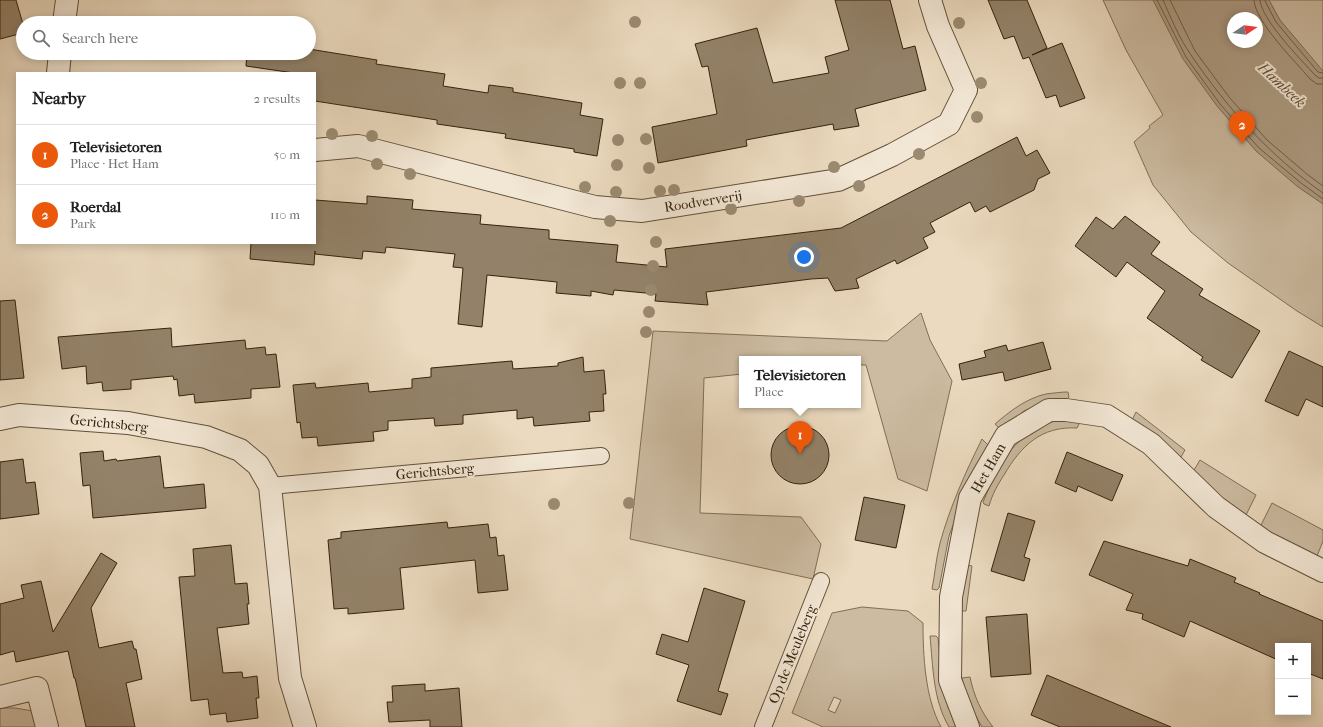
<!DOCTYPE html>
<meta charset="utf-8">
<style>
body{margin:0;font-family:"IM FELL French Canon",serif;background:#f2f2f2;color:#202124}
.controls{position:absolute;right:12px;bottom:12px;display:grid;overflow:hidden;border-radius:0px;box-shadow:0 2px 10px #0003}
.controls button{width:36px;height:36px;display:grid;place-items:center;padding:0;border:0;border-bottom:1px solid #e0e0e0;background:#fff;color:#202124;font:20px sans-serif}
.compass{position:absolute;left:1227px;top:12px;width:36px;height:36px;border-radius:50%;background:#fff;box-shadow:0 2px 10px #0003;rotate:77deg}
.you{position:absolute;left:804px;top:257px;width:14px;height:14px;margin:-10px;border:3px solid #fff;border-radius:50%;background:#1a73e8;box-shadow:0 0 0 6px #1a73e833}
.badge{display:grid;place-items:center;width:26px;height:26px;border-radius:50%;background:#ea580c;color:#fff;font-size:13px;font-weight:700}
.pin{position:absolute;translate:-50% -33px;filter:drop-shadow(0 1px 2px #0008)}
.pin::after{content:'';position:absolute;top:21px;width:14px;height:12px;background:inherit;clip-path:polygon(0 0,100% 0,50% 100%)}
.popup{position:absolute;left:739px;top:356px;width:122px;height:52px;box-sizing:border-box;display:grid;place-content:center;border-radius:0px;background:#fff;filter:drop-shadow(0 1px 3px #0005);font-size:13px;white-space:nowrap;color:#757577}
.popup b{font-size:15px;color:#202124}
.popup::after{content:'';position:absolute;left:50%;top:100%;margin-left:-8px;border:8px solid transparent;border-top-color:#fff}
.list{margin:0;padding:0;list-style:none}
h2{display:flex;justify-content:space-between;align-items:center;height:52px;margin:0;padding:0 16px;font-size:17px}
h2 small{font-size:13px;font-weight:400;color:#757577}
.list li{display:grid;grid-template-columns:26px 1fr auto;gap:12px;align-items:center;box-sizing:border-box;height:60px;padding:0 16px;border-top:1px solid #e0e0e0}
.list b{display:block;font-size:15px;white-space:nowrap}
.list p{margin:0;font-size:13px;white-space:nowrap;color:#757577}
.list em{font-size:13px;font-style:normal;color:#757577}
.icon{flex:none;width:22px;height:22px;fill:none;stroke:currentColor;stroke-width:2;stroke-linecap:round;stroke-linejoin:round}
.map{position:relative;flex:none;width:1323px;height:727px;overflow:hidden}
.search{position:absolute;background:#fff;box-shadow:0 2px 10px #0003;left:16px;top:16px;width:300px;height:44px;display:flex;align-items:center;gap:10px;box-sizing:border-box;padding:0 14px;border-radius:22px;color:#757577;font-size:15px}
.panel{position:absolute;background:#fff;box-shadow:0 2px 10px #0003;left:16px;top:72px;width:300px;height:172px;border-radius:0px}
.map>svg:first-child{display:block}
.green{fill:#ccbba1;stroke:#806e56;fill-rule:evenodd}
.water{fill:#ad9b82;stroke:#7d6b53;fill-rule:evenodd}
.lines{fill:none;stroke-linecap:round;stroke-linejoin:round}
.shore{stroke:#705e47;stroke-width:1}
.building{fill:#938269;stroke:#34220c}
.service-casing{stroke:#625039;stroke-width:18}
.minor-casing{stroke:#625039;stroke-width:24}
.service{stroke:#f2e7d5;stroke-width:16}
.minor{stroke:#f2e7d5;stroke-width:22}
.tree{fill:#9b8a71}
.labels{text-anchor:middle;stroke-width:4;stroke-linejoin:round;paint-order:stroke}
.street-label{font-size:14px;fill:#34220c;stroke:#f2e7d5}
.water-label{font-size:15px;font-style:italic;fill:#5e4c35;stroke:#f2e7d5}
</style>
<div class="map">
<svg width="1323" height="727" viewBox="0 0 1323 727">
<rect width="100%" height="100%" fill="#ebdabf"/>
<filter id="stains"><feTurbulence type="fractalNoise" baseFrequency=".005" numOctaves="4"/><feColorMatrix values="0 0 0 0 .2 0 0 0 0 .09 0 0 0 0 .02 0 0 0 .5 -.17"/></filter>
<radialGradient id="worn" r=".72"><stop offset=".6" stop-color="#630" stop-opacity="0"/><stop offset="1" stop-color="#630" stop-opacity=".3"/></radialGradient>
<path class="green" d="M1103 0H1323V327L1297 311 1228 263 1191 232 1153 185 1134 142 1150 128 1149 126 1163 115 1126 50ZM1233 18H1257V42H1233Z
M921 313 930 340 952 381 927 491 898 479 866 365H858V359H742V374L704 378 700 513 801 517 821 544 813 579 630 539 653 331 887 341Z
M1068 392 1069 397 1067 399 1039 404 1024 411 1002 428H999L995 424C1010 411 1027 398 1046 394 1054 393 1061 392 1068 392Z
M1136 412 1185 450 1181 457H1178L1132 420Z
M1062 419 1081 420 1077 428C1041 426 1021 446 1004 475 998 484 992 495 989 506L984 504 983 502C1001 460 1015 431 1062 419Z
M982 439 988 445 969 482 949 536 939 588 937 590 932 589C935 574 936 558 940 543 950 507 965 473 982 439Z
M1200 460 1256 495 1245 517 1236 512 1194 470Z
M1272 503 1323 530V541L1317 556 1260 527Z
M964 564 972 566 966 611H960Z
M862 607 908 611 923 623C923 655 925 698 941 727H823L792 713 832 613ZM834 697 841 700 835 713 828 710Z
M930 636H936L938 638 942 679 948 707 959 727H949C933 700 933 667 930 636Z
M970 677C974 696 981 712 993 727H982C973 712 966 696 962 678Z
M0 708H15L39 712 44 727H0Z"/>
<path class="water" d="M1153 0H1269L1280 20 1323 71V204L1298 187 1256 151 1217 106 1183 59ZM1233 18H1257V42H1233Z"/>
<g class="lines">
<path class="shore" d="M1157 0 1186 57 1220 104 1259 148 1301 183 1323 199
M1163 0C1171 18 1179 38 1191 55 1227 108 1270 156 1323 193
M1170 0 1195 51 1229 97 1267 140 1308 175 1323 186
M1254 0C1255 22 1296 62 1310 79L1317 84H1323
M1260 0C1261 19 1301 60 1315 75L1319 78H1323
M1265 0 1266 3 1276 22 1318 72 1323 73"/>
</g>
<path class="building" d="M0 0H16L23 24V33L0 39Z
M835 0H890L903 49 915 46 926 90 855 109 859 126 834 130 833 124 767 136 746 140 747 146 658 163 652 127 717 114 708 66 702 67 695 44 757 28 773 83 829 73 825 57 849 50Z
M988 0H1027L1047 48 1032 55 1062 43 1085 98 1060 107 1056 95 1046 98 1029 57 1023 59 1014 36 1004 39Z
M309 49 377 60 376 64 445 74 443 86 488 93 489 85 513 88V92L582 103 580 115 603 119 597 156 574 152V149L505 138 506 134 437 124V120L315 101V73H294L246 66 247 53H309Z
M1017 137 1026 156 1037 150 1050 173 1038 179 1034 190 990 212 986 206 975 212 970 202 930 223 935 232 923 238 928 248 897 264 895 260 856 279 859 288 835 291 828 278 811 279 706 292 708 305 655 301 656 294 614 290 613 295 591 291V296L556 293 557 282 487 275 482 327 458 324 463 268 453 267 455 254 386 247 385 253 363 251 362 259 315 254V251L314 265 250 259 251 243H315V200L367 204V196L413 200 412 209 481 215 480 224 549 230V239L618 245 616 262 667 267 665 249 841 228Z
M1125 216 1160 242 1151 254 1203 289 1199 295 1260 331 1232 378 1201 360 1203 357 1147 318 1165 291 1127 262 1116 277 1075 246 1096 217 1113 229Z
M15 300 24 378 0 380V301Z
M171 328 172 347 245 340 246 349 265 347 266 355 276 354 280 387 251 389V398L195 403 194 394 179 396 177 379 174 380 173 376 131 380V389L103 391 102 382 87 384 86 366 62 369 58 337Z
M1043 342 1051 369 1005 381 1003 372 962 380 959 364 986 357 984 351 1006 345 1008 351Z
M1289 351 1323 367V407L1306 399 1298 416 1265 401Z
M583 357 584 372 604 370 606 394H603L604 411 589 412 590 421 534 426 533 417 517 419V410L463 415V424L435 426 434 418 388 421V430L373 432 374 441 318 446 317 437 302 438 300 422 297 423 293 385 315 383 316 388 368 383 369 392 412 388V379L431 377V368L512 361 513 369 558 366V363Z
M771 455a29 29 0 1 1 58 0a29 29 0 1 1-58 0Z
M103 451 104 461 116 459 117 461 160 456 164 488 204 484 206 508 93 518 90 485 83 486 80 453Z
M1067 452 1123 475 1112 501 1078 486 1076 492 1055 483Z
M23 459 26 483 35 482 39 514 0 519V462Z
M864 497 905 505 896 548 855 540Z
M1008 513 1035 521 1024 557 1030 559 1024 581 991 571Z
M447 522 448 528 488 524 490 538 496 537 498 556 504 555 508 590 478 593 475 560 400 568 404 609 348 614V608L334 609 328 540 341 538V532Z
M1104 541 1188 566 1190 559 1236 578 1234 582 1260 593 1259 594 1323 621V679L1308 673V646H1278V660L1190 621 1184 637 1142 619 1143 614 1126 610 1133 594 1089 575Z
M231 545 235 584 247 583 249 604H247L249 624 217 628 223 673 242 672 243 678 257 676 259 698H256L258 718 227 722 226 713 210 715 208 699 191 701 179 577 195 576 193 549Z
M101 553 117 563 91 608 99 648 132 641 134 649H136L142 679 126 683 135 727H86L75 678H74L68 651 16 662 14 651 0 655V604L24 598 21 585 41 581 53 632Z
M704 588 745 601 718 691 728 694 721 715 677 701 689 665 656 654 662 634 688 642Z
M1027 614 1031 674 991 677 986 617Z
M1047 675 1171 727H1060L1031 715Z
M425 684V691L459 688 462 727H430V720L389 722 387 702H393L392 686Z"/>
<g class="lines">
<defs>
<path id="service" d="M270 486 601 456
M763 727 821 581"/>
<path id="minor" d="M64 23 67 0
M58 73 60 53
M315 150 358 146 595 207 642 211 838 180 892 155 949 124 966 90 938 26 930 0
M0 419 19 415 128 423 206 437 240 450 258 465 270 486 290 678 305 727
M0 697 37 688 47 727
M968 727 950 680 951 597 970 498 1006 436 1049 410H1066L1107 416 1151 444 1216 507 1265 542 1323 571"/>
</defs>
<use href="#service" class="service-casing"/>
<use href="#minor" class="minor-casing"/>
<use href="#service" class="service"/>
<use href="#minor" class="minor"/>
</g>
<g class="tree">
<circle cx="635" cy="22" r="6"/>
<circle cx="959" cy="23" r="6"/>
<circle cx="620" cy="83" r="6"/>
<circle cx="640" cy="83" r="6"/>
<circle cx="981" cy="83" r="6"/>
<circle cx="977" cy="117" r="6"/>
<circle cx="332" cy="134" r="6"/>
<circle cx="372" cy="136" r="6"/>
<circle cx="646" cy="139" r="6"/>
<circle cx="618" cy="140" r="6"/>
<circle cx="919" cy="154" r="6"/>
<circle cx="377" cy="164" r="6"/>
<circle cx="617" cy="165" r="6"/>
<circle cx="834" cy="167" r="6"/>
<circle cx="649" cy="168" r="6"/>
<circle cx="410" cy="174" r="6"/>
<circle cx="859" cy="186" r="6"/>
<circle cx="585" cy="187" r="6"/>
<circle cx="674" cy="190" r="6"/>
<circle cx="660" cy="191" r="6"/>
<circle cx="616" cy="192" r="6"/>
<circle cx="799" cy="201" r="6"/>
<circle cx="731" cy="209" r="6"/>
<circle cx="610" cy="221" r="6"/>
<circle cx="656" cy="242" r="6"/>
<circle cx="653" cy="266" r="6"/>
<circle cx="651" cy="290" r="6"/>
<circle cx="649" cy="312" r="6"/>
<circle cx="646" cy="332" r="6"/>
<circle cx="629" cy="503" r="6"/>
<circle cx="554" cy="504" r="6"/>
</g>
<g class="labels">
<g class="street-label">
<text transform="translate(703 201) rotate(-9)" y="5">Roodververij</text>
<text transform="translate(109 423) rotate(6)" y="5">Gerichtsberg</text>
<text transform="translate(988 468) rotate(-60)" y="5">Het Ham</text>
<text transform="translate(435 471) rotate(-5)" y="5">Gerichtsberg</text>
<text transform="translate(792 654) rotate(-68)" y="5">Op de Meuleberg</text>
</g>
<g class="water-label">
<text transform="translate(1282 85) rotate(43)" y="5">Hambeek</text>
</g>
</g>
<rect width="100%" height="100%" filter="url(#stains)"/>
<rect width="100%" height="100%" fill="url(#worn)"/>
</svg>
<div class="controls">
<button>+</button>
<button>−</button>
</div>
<svg class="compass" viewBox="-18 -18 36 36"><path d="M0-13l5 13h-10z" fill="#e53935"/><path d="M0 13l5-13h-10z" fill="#757577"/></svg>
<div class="you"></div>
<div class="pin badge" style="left:800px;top:454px">1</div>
<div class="popup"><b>Televisietoren</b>Place</div>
<div class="pin badge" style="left:1242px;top:144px">2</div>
<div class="search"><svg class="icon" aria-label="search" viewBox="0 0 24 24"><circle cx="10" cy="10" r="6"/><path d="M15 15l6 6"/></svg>Search here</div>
<section class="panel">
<h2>Nearby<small>2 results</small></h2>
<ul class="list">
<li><span class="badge">1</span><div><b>Televisietoren</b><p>Place · Het Ham</p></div><em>50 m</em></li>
<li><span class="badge">2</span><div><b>Roerdal</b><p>Park</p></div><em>110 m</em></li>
</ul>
</section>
</div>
